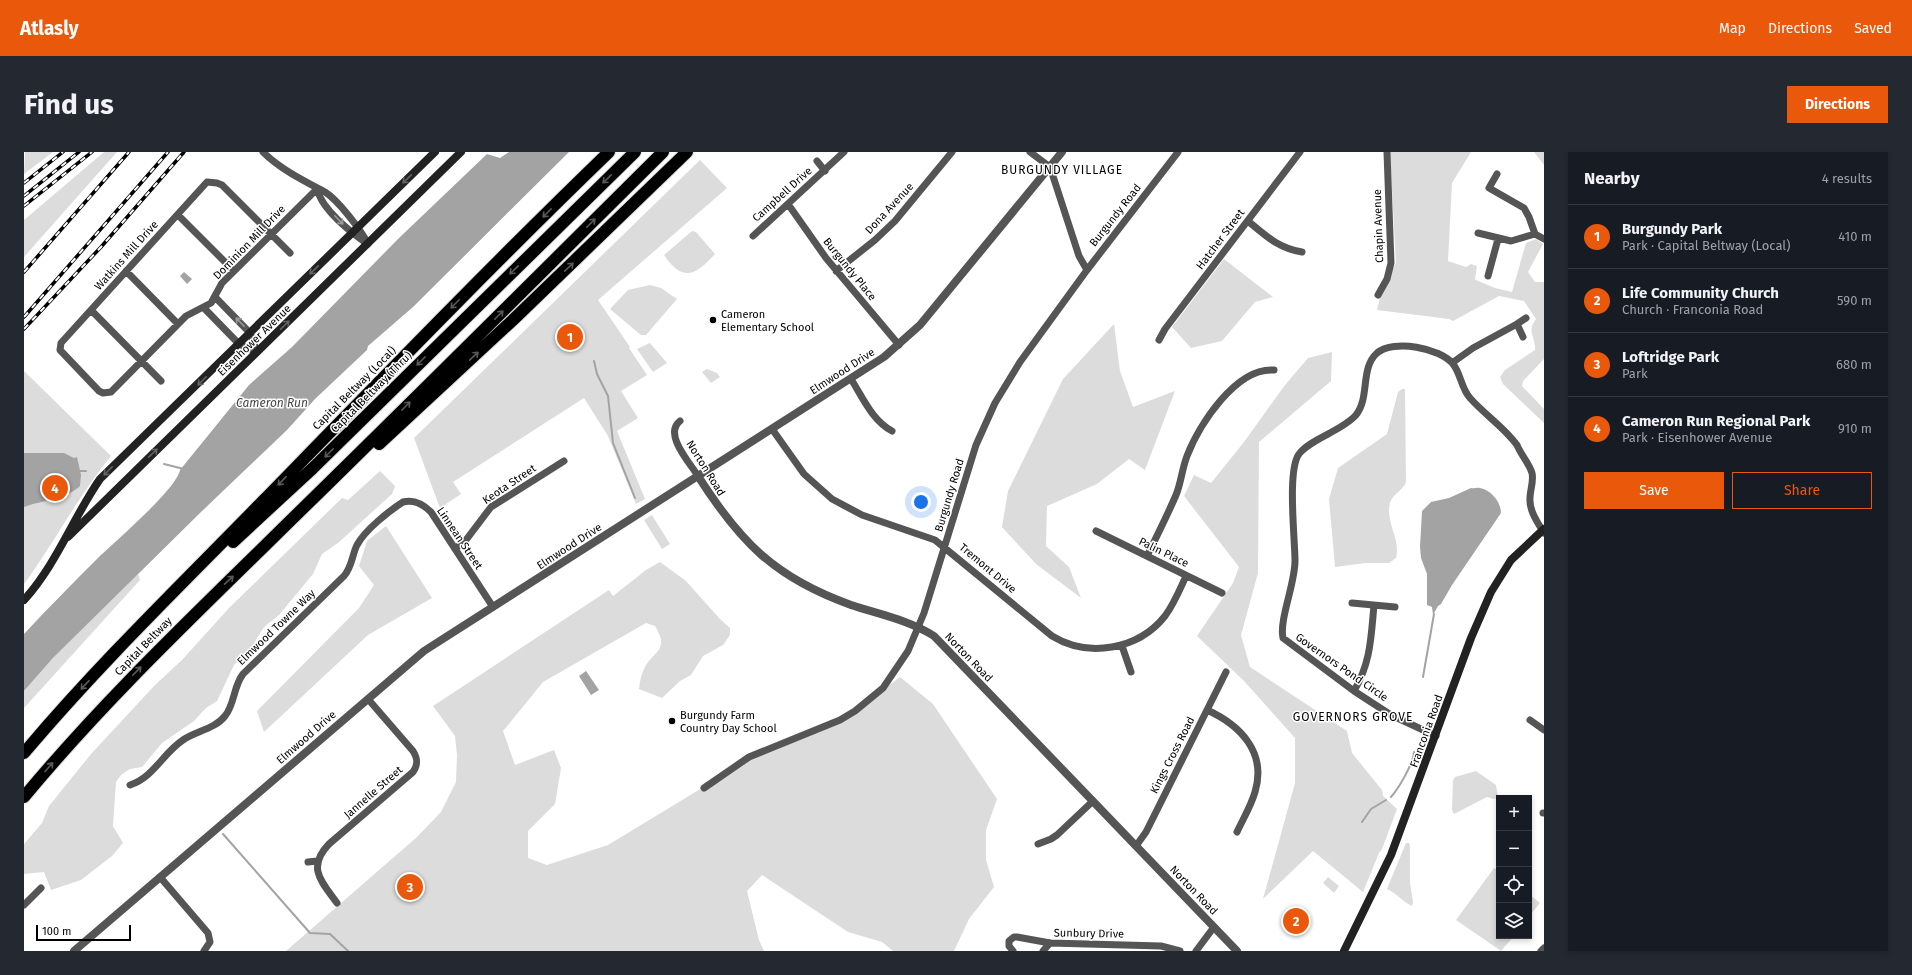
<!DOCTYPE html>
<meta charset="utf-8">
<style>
body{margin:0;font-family:"Fira Sans",sans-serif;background:#242831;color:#f1f3f6}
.controls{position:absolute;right:12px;bottom:12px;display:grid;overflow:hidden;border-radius:0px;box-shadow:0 2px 6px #0003}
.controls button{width:36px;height:36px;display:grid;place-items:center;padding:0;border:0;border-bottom:1px solid #363941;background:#171b24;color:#f1f3f6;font:20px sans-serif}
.scale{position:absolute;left:12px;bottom:10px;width:95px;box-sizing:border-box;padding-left:4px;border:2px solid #000;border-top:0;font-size:11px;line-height:14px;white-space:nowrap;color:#000;-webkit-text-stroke:3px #fff;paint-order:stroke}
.you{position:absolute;left:897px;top:350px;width:14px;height:14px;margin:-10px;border:3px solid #fff;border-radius:50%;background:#1a73e8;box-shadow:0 0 0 6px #1a73e833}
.badge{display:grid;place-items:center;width:26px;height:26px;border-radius:50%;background:#ea580c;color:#fff;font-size:13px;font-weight:700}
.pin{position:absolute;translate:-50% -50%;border:2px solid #fff;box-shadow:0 1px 4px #0006}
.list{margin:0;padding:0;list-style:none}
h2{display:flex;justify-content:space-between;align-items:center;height:52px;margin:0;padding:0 16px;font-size:17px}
h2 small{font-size:13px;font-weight:400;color:#9ea1a6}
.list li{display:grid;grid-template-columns:26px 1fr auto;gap:12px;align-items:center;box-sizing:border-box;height:64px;padding:0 16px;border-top:1px solid #363941}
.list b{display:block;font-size:15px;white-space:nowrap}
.list p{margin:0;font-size:13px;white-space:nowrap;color:#9ea1a6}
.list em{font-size:13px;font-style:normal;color:#9ea1a6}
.actions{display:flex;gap:8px;padding:12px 16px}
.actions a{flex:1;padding:9px 0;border:1px solid #ea580c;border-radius:0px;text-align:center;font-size:14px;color:#ea580c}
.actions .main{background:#ea580c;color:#fff}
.icon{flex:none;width:22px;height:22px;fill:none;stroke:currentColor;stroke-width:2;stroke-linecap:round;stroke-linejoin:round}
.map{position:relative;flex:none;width:1520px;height:799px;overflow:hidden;border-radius:0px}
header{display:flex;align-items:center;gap:24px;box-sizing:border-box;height:56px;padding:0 20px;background:#ea580c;color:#fff}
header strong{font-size:19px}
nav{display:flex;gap:22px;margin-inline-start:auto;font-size:14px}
.intro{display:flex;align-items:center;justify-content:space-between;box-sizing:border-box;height:96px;padding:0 24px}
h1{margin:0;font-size:28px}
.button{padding:10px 18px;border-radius:0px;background:#ea580c;color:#fff;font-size:14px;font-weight:700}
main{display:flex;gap:24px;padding:0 24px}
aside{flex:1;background:#171b24;border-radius:0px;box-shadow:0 2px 6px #0003}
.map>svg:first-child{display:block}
.green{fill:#dcdcdc}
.water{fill:#a3a3a3}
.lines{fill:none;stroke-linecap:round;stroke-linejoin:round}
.stream{stroke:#a3a3a3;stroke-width:2}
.motorway-casing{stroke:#dbdbdb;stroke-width:14}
.minor{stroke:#555;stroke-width:7}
.tertiary{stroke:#555;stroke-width:8}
.secondary{stroke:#222;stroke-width:8}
.motorway{stroke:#000;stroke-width:12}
.rail-casing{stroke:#000;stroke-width:3.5}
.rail{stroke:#fff;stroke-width:2;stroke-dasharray:6;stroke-linecap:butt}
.oneway{stroke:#646464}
.oneway2{stroke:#595959}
.oneway3{stroke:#999}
.poi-dot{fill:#000;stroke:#fff;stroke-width:1.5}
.labels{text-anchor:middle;stroke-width:3;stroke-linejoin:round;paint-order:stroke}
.street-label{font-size:11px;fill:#000;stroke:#fff}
.poi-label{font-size:11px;fill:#000;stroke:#fff;text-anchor:start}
.neighbourhood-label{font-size:12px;letter-spacing:1px;fill:#000;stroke:#fff}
.water-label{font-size:12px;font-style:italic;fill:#444;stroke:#fff}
</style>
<header>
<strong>Atlasly</strong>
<nav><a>Map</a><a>Directions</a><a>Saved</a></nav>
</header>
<div class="intro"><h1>Find us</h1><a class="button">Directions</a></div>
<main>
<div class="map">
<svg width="1520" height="799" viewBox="0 0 1520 799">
<rect width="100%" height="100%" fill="#fff"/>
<path class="green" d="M1 0H29L0 22Z
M80 0H93L0 105V68Z
M1366 0H1447L1428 31 1424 109 1442 115 1447 112 1453 114 1451 127 1452 128 1471 136 1488 140 1502 91 1512 87 1519 92 1504 120 1511 130H1520V207L1499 229 1498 234 1520 257V271L1479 232 1476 225 1481 218 1511 198C1512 186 1502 179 1512 167L1500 149 1475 144 1429 169 1425 167 1353 158 1358 137 1372 111Z
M1510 0H1520V13Z
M676 8 703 36 574 148 606 195 605 196 623 223 597 239 614 266 593 279 621 347 612 352 584 284 560 246 429 330 437 342 416 356 390 286Z
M668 79 672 80 691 102C672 123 659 131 640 103Z
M1200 107 1249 145 1231 150 1198 189 1167 196 1148 175Z
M626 133 637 136 653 147 622 183H617L586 157 604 138Z
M1090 172 1096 219 1109 255 1151 239 1121 318 1105 307 1073 332 1023 354 1022 394 1045 415 1057 446 1012 412 978 375 984 339 1039 227Z
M626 191 643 211 629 220 613 197Z
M1308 200 1307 229 1235 290 1234 421 1217 483 1226 515 1323 579 1328 601 1358 638 1359 644 1373 657 1358 697 1355 701 1339 740 1289 699 1239 747 1271 631V586L1221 530 1173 484 1209 431 1215 415 1160 344 1170 323 1187 331 1220 290 1261 233 1284 206Z
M683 217 693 221 696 225 687 231 678 220Z
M0 219 87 304C54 344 31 390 0 432Z
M1378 237H1381L1382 330C1379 339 1368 342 1366 351 1361 371 1377 386 1372 406L1365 411H1341L1311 415 1305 347 1314 316 1363 282 1374 240Z
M356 319 371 334 368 342 314 391 298 402 289 422 255 463 240 475 227 496 210 513 193 549 182 556 170 569 138 591 118 615 106 617 97 623 92 630 89 674 99 691 88 704 57 728 27 738 20 720 0 722V692L18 671 25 654 67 602 131 533 158 508 205 456 318 346 324 348Z
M628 363 646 392 638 397 620 368Z
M362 374 408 446 344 483 240 580 233 559 335 456 350 433 335 414 343 389Z
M636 410 662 429 696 467 706 476V483L699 493 679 504 667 523 656 529 638 546 615 537C616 530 617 522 621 515 630 498 646 499 631 474L622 471 519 530 479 579 491 613 530 598 537 616 531 652 504 679V706L523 713 584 693 734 602 831 559 876 525 909 552 973 647 962 678V708L970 735 945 767 930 799H869L858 790 824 780 738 723 723 739 735 788 740 799H262L393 685 417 660 432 630 433 603 431 584 409 554 585 438 589 444 622 418Z
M114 422 116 428 0 556V539L29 506Z
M1452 619 1472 633 1474 645 1470 647 1463 645 1430 662 1428 658 1429 628 1431 625Z
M1382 691H1385L1386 694V731L1389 750 1388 754C1379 750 1372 741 1363 737Z
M1470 716 1475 719V784H1490L1477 799 1432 768Z
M1304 725 1315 734 1310 741 1299 731Z
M1505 742 1516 751 1507 762 1506 767Z"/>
<path class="water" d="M485 0H545L389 155 344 194 343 198 291 247 263 278 177 360 29 506 0 539V482C24 456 48 432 73 407 90 390 152 338 156 318L225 233 268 195 374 87 463 2 476 6Z
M160 120 168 127 163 132 156 124Z
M0 301H40L50 306 53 305 57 323 56 334C44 346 16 349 0 355Z
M1447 336C1450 337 1453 335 1456 336 1467 338 1477 350 1477 361L1428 433 1417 452 1414 454 1409 463 1408 455 1403 453V422L1397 406 1396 395 1398 359 1407 350 1425 346Z
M562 519 575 538 567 543 555 524Z"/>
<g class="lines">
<path class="stream" d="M570 209 573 222 584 244 589 291 611 346
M140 312 160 317
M54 319H62
M1399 525 1410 462
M1367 645C1375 636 1389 612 1390 600
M1338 670 1347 657 1362 648
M199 682 286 781 306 782 324 799"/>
<defs>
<path id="motorway" d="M355 292 491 166 663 0
M209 390 289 316 611 0
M0 601C75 512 159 431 241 347 354 231 468 113 585 0
M0 645C82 546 175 459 266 369 391 247 515 123 639 0"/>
</defs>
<use href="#motorway" class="motorway-casing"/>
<path class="minor" d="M239 0C256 17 280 29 301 40 314 48 337 78 344 92
M1006 0 1026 15 1055 104 1063 118
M793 9 801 19
M1473 22 1465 36 1500 56 1505 65 1511 82
M293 37C298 57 325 79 342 91
M764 52 802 106 875 193
M154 63 210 119
M1224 69C1242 84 1254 96 1278 100
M1454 81 1487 89 1511 82
M1511 82 1520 87
M729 84 820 0
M266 101 198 33 193 31 183 30 37 191 36 198 75 239 79 241 87 240 162 164 187 151 198 131 293 37
M102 119 154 172
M812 119 851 88 871 69 928 0
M1464 124 1474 87
M1354 143 1363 127 1367 111 1363 0
M191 145 226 181 233 200
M180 156 215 192 233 200
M67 158 137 229
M1493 172 1502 166
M1135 188 1141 177 1276 0
M1428 211 1449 196 1493 172 1499 185
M827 227C839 246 848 268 868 279
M656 269C639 282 666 311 674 324
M748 277 780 322 808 347 838 363 911 388 1028 484C1064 506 1114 498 1141 464 1150 452 1156 437 1162 424
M1072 379 1198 441
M431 397 442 388 467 355 540 309
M1123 404C1133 384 1143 364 1152 343 1157 331 1158 317 1163 304 1175 273 1212 215 1250 218
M1328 451 1371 455
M1098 494 1107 520
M1330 539C1347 510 1347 485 1350 453
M1183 558C1216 573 1243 600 1231 640 1227 654 1219 667 1213 680
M1506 568 1520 578
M1412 584 1367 563 1330 539 1259 486C1255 468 1271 432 1271 409 1271 387 1263 318 1275 302 1286 287 1318 279 1332 263 1346 246 1336 216 1353 201 1370 187 1416 196 1429 212 1437 222 1437 236 1446 246 1461 263 1480 275 1493 293 1497 303 1505 311 1508 321 1510 329 1506 338 1506 346 1505 359 1514 371 1520 381
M106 633C130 625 139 601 159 588 172 579 191 577 201 564 211 552 209 535 219 522L320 424C328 415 328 403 333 393 341 378 365 359 379 350 390 347 399 352 407 360L469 455
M680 636 725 605 816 568 831 559 859 536 884 499 900 461 952 293 971 251 996 210 1063 118 1154 0
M1519 661H1520
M1014 692 1027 687 1033 683 1069 649
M1112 694 1122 680 1202 520
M284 710 293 709
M136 725 184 781 186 790 180 799
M313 751C298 730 282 716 305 692L389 620C394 613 394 607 389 599L344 547
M0 753 17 736
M989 799 985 794V789L990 785H993L1026 791 1137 794 1156 799
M1019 799 1026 791
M1172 799 1190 775
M1517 799 1520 796"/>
<path class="tertiary" d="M674 324C716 390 751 426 827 453 854 462 885 468 910 484L1213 799
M50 799 400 499 860 205 896 173 1038 0"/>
<path class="secondary" d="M44 385 437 0
M0 448C32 413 49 366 76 327L411 0
M1320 799 1367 703 1447 486 1467 440 1487 408 1520 377"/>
<use href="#motorway" class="motorway"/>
<defs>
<path id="rail" d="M0 31 39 0
M0 44 55 0
M0 54 68 0
M0 120 105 0
M0 165 144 0
M0 177 77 95 160 0"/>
</defs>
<use href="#rail" class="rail-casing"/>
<use href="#rail" class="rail"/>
</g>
<defs><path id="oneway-shaft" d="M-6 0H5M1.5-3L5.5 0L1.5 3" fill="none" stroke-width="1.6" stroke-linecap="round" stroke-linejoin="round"/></defs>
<g class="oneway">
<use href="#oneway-shaft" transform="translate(383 27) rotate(136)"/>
<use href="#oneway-shaft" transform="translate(290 118) rotate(136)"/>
<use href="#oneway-shaft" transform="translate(261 173) rotate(-44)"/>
<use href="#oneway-shaft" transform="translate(178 229) rotate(135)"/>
<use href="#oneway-shaft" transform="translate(129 301) rotate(-44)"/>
<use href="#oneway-shaft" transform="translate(84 319) rotate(135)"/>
</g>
<g class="oneway2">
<use href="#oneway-shaft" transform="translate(583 27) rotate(136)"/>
<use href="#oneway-shaft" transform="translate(523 61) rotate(135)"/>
<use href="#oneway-shaft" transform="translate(567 71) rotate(-45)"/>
<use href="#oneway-shaft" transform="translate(545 115) rotate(-44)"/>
<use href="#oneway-shaft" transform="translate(490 118) rotate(136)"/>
<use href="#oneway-shaft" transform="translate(431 152) rotate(135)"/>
<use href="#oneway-shaft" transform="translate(475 163) rotate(-45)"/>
<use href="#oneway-shaft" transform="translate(450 204) rotate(-43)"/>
<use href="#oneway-shaft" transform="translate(397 209) rotate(135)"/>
<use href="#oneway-shaft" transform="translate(382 254) rotate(-45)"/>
<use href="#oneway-shaft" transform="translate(305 301) rotate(135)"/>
<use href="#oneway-shaft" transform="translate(258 329) rotate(133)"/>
<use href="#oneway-shaft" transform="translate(205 428) rotate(-43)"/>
<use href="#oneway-shaft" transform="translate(113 519) rotate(-46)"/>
<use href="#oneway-shaft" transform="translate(61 533) rotate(133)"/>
<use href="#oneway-shaft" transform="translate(25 615) rotate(-49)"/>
</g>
<g class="oneway3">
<use href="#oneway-shaft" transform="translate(315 68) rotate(46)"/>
<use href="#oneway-shaft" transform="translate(216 170) rotate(-134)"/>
</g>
<g class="poi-dot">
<circle cx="689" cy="168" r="4"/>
<circle cx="648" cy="569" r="4"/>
</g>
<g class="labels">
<g class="street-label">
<text transform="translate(758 42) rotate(-42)" y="4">Campbell Drive</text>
<text transform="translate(865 56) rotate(-47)" y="4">Dona Avenue</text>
<text transform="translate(1091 63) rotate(-52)" y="4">Burgundy Road</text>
<text transform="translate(1354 74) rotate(-92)" y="4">Chapin Avenue</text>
<text transform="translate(1196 87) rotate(-53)" y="4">Hatcher Street</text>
<text transform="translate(225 90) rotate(-46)" y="4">Dominion Mill Drive</text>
<text transform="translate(102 103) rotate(-48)" y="4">Watkins Mill Drive</text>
<text transform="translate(826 117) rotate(51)" y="4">Burgundy Place</text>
<text transform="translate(230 188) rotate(-44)" y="4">Eisenhower Avenue</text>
<text transform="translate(818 219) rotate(-33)" y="4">Elmwood Drive</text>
<text transform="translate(330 236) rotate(-45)" y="4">Capital Beltway (Local)</text>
<text transform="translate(347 240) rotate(-45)" y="4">Capital Beltway (Thru)</text>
<text transform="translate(682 316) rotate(58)" y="4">Norton Road</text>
<text transform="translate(485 332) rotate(-34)" y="4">Keota Street</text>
<text transform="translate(925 343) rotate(-73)" y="4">Burgundy Road</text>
<text transform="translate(436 386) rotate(56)" y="4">Linnean Street</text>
<text transform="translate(545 394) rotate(-33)" y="4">Elmwood Drive</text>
<text transform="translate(1140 400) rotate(26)" y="4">Palin Place</text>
<text transform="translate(964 416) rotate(40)" y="4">Tremont Drive</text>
<text transform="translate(252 475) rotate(-44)" y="4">Elmwood Towne Way</text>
<text transform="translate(119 494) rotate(-46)" y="4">Capital Beltway</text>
<text transform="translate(945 505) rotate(46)" y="4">Norton Road</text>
<text transform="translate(1318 515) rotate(35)" y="4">Governors Pond Circle</text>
<text transform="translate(1402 579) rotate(-70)" y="4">Franconia Road</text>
<text transform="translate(282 585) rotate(-41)" y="4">Elmwood Drive</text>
<text transform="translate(1148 603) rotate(-63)" y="4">Kings Cross Road</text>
<text transform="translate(349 640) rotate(-41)" y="4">Jannelle Street</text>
<text transform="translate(1170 738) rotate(46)" y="4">Norton Road</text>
<text transform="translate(1065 781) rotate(1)" y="4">Sunbury Drive</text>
</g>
<g class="poi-label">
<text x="697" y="166">Cameron<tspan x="697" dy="13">Elementary School</tspan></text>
<text x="656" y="567">Burgundy Farm<tspan x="656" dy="13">Country Day School</tspan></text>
</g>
<g class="neighbourhood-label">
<text x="1038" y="22">BURGUNDY VILLAGE</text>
<text x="1329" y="569">GOVERNORS GROVE</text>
</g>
<g class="water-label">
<text x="248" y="255">Cameron Run</text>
</g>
</g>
</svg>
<div class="controls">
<button>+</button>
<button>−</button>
<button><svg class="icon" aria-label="locate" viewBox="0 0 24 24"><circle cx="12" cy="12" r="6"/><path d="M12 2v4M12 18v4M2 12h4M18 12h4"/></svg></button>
<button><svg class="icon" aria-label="layers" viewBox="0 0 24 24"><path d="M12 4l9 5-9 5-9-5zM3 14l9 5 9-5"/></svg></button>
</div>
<div class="scale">100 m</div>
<div class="you"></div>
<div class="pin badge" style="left:546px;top:185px">1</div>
<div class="pin badge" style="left:1272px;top:769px">2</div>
<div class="pin badge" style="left:386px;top:735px">3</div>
<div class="pin badge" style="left:31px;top:336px">4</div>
</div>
<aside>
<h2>Nearby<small>4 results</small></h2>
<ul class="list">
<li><span class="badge">1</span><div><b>Burgundy Park</b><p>Park · Capital Beltway (Local)</p></div><em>410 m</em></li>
<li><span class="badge">2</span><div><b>Life Community Church</b><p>Church · Franconia Road</p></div><em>590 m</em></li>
<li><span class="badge">3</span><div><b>Loftridge Park</b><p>Park</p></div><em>680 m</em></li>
<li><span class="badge">4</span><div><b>Cameron Run Regional Park</b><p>Park · Eisenhower Avenue</p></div><em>910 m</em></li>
</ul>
<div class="actions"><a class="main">Save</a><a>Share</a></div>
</aside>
</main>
